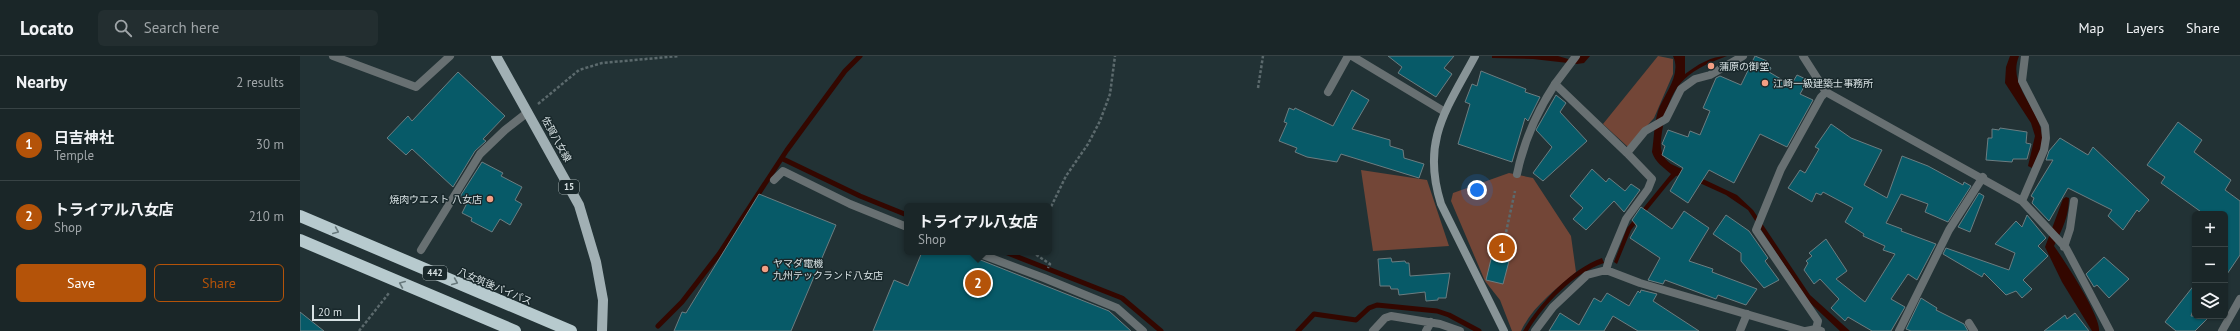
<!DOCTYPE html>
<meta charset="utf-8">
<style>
body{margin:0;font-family:"PT Sans","Noto Sans JP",sans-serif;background:#232e30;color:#f1f3f6}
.controls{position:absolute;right:12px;bottom:12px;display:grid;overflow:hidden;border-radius:6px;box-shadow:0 1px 3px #0004}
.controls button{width:36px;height:36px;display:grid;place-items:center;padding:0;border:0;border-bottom:1px solid #384345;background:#1a2628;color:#f1f3f6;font:20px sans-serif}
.scale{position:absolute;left:12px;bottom:10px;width:48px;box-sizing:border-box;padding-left:4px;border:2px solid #d7e1e3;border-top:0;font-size:11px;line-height:14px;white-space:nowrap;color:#d7e1e3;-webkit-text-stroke:3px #19282b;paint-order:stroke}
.you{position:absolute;left:1177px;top:134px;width:14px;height:14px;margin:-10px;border:3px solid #fff;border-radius:50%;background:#1a73e8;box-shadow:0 0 0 6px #1a73e833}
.badge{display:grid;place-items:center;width:26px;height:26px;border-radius:50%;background:#b45309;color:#fff;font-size:13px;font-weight:700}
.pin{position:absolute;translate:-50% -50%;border:2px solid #fff;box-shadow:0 1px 4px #0006}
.popup{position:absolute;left:604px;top:147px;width:148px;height:52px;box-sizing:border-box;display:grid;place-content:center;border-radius:6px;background:#1a2628;filter:drop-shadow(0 1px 3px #0005);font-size:13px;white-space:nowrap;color:#9fa5a8}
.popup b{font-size:15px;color:#f1f3f6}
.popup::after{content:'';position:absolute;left:50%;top:100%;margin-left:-8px;border:8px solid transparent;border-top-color:#1a2628}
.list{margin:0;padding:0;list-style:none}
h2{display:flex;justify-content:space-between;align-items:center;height:52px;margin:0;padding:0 16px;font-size:17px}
h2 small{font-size:13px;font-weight:400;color:#9fa5a8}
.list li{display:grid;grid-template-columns:26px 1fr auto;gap:12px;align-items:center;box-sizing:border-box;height:72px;padding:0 16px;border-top:1px solid #384345}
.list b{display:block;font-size:15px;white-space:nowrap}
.list p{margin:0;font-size:13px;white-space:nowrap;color:#9fa5a8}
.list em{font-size:13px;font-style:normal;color:#9fa5a8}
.actions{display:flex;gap:8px;padding:12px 16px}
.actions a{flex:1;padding:9px 0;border:1px solid #b45309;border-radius:6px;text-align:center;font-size:14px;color:#b45309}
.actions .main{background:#b45309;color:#fff}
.icon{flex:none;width:22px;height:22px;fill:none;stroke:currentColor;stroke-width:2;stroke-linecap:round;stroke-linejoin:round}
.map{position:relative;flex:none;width:1940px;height:275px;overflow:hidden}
header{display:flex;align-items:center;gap:24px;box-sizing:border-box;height:56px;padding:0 20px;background:#1a2628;border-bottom:1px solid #384345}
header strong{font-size:19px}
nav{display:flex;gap:22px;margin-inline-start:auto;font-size:14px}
.search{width:280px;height:36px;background:#232e30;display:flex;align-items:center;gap:10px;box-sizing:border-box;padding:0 14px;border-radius:6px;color:#9fa5a8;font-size:15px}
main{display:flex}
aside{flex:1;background:#1a2628}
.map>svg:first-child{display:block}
.green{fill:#734637}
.water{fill:#330700}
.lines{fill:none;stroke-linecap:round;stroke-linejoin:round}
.stream{stroke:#330700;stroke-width:5}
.building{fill:#075a68;stroke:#6c7d81}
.path{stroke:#5c6a6d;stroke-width:2.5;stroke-dasharray:3 2;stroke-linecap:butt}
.lane{stroke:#687072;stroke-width:8}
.street{stroke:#687072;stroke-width:8}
.secondary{stroke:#889497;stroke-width:8}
.primary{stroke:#a1b0b4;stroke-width:10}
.highway{stroke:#b7cace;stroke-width:12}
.oneway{stroke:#68797c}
.poi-dot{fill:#f39f84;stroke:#19282b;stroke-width:1.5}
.labels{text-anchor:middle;stroke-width:3;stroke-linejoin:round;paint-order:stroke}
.shield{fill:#19282b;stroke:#9eaaac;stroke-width:1}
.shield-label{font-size:9px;font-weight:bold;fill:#d7e1e3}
.poi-label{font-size:10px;fill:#d7e1e3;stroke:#19282b;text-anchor:start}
.street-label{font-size:10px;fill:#d7e1e3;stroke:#19282b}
</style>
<header>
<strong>Locato</strong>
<div class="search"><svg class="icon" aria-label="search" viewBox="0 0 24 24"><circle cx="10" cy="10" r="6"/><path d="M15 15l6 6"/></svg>Search here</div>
<nav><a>Map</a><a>Layers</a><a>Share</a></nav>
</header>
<main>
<aside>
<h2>Nearby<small>2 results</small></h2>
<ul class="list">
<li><span class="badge">1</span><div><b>日吉神社</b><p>Temple</p></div><em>30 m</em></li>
<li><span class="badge">2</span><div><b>トライアル八女店</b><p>Shop</p></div><em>210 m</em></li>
</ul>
<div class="actions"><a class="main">Save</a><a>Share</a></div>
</aside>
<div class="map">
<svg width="1940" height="275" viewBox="0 0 1940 275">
<rect width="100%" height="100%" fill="#223235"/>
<path class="green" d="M1358 0 1373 3V18L1354 62 1328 91 1303 68Z
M1061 114 1127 124 1149 190 1073 195Z
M1209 117 1233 122 1271 180 1276 216C1256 233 1232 251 1221 275H1212L1200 244 1185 225 1151 145 1153 137Z"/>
<path class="water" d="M1192 0H1258L1275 5 1280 0H1290L1284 7 1277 8 1233 3 1192 2Z
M1373 0H1385V18C1397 9 1411 0 1427 0 1383 16 1370 30 1362 76 1360 90 1359 99 1371 108L1437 139 1453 154 1510 239 1550 275H1540L1509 246 1448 154 1426 139 1382 119 1376 120 1370 126 1331 174 1317 208 1314 206 1327 172 1371 118C1363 111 1355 106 1352 96 1354 83 1354 68 1358 55 1364 38 1382 19 1373 0Z
M1710 0H1719C1706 31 1744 55 1742 85 1741 95 1736 104 1732 112L1728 110 1735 80 1731 67 1705 27 1706 11Z
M1766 141 1769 142C1769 160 1762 174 1754 190 1764 204 1801 260 1799 275H1792L1762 226 1745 191 1763 143Z
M1302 202 1304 207C1275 216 1243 249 1228 275H1223C1240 247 1271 213 1302 202Z"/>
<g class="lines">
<path class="stream" d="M483 103 560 140 607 159
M705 196 822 242 861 275
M358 270 382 246 419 198 487 94 545 15 560 0
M998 275 1014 258 1056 264 1069 252 1077 249 1137 255 1149 259 1179 275"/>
</g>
<path class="building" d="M1088 0H1154L1144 12 1152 18 1136 41 1098 17 1102 11Z
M1455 0 1467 5 1466 8 1471 12 1469 16 1491 29 1497 19 1508 24 1500 38 1513 44 1487 91 1460 78 1434 127 1409 114 1388 147 1370 135 1383 112 1362 99 1365 90 1362 88 1368 74 1388 81 1390 75 1400 79 1410 55 1403 52 1416 22 1420 20 1441 29Z
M1181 15 1226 33 1225 36 1240 41 1228 65 1225 62 1212 106 1158 88 1170 48 1165 46 1172 28 1177 30Z
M158 16 205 60 183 83 186 85 175 95 153 131 112 93 106 99 87 82 108 60 112 65Z
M1052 34 1069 44 1052 73 1090 84V90L1103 94 1104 102 1124 108 1119 122 1041 98 1037 106 1007 101 995 96 997 92 979 85 987 67 984 66 989 52 994 54 995 52 1033 70Z
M1256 39 1266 47 1260 56 1287 85 1243 125 1233 117 1252 91 1236 74Z
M1878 66 1902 84 1894 96 1931 124 1925 134 1940 145V199L1925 221V158H1904L1861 127 1865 121 1847 109Z
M1531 68 1551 82 1582 94 1564 129 1587 142 1602 100 1628 110 1663 129 1664 126 1671 130 1648 166 1625 156 1628 148 1601 138 1586 167 1602 173 1601 175 1636 188 1617 224 1608 218 1591 243 1605 251 1591 275H1572L1548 261 1545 265 1531 252 1539 243 1520 223 1514 228 1504 214 1508 207 1506 205 1512 200 1509 197 1526 183 1547 215 1536 223 1565 246 1595 198 1583 194 1585 190 1563 180 1564 178 1545 166 1553 152 1523 136 1521 139 1516 137 1512 146 1488 132 1500 114 1505 117 1519 93 1515 91Z
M1700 72 1727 76 1726 87 1731 88 1727 103H1713L1712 106 1686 104 1688 82H1692V73L1699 74Z
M1760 82 1788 99 1793 91 1849 144 1839 156 1837 154 1823 174 1808 160 1812 154 1768 132 1749 165 1732 147 1734 142 1731 140 1753 104H1746L1749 95Z
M182 106 203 117 201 120 222 131 215 144 222 148 210 169 200 163 192 176 171 165 172 162 162 157 168 145 161 141V139Z
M1292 113 1306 126 1309 122 1325 135 1331 128 1340 134 1324 156 1314 145 1286 174 1273 163 1283 152 1270 140Z
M1679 137 1684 140 1670 176 1658 171Z
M459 138 536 169 491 275H374L382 256 386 257Z
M1341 151 1372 173 1384 155 1409 172 1389 205 1413 213 1412 216 1457 233 1446 249 1418 239 1416 243 1365 224 1363 228 1348 224 1360 202 1330 182 1337 170 1332 164Z
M1426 159 1449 175 1468 202 1465 205 1479 224 1464 232 1441 205V197L1413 178Z
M1727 159 1746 182 1738 190 1748 200 1723 224 1732 233 1722 242 1716 235 1706 239 1684 217 1682 221 1643 198 1646 192 1709 214 1715 197 1695 188 1716 165 1722 171Z
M1193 182 1214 186 1203 228 1186 224 1192 199H1189Z
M622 196H670L673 201 809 255 831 275H573L594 224 608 230Z
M1804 201 1829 223 1809 242 1797 229 1794 231 1786 218Z
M1091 202 1092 206 1105 205 1106 207H1109L1110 220 1150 217 1146 242H1138V244L1126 245 1125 236 1099 239 1098 233H1091L1090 230H1080L1078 203Z
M1895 228V249L1891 260H1910L1895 275H1876L1865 266Z
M1341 234 1357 238 1353 245 1399 275H1338L1313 260 1304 275H1249L1260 257 1279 269 1294 242 1301 246 1307 237 1329 250 1338 235 1340 237Z
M1621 242 1637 252 1636 254 1664 268 1668 275H1611L1606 273Z
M0 256 24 275H0Z
M1775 257 1789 275H1744L1765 259 1767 263Z"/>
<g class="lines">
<path class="path" d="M958 32 963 0
M238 48 279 14 302 7 379 0
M749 155 766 120 788 88 800 65 810 38 815 0
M1205 181 1215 135
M732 196 750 208 748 212
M59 275 89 237"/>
<path class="lane" d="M33 0 116 31 150 0
M1276 0 1255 28 1327 97
M121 194 180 98 205 74 228 56
M1309 204 1326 163 1348 133 1352 123 1327 97 1345 75 1366 63 1381 33 1395 23 1410 19 1443 0
M1669 267 1674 275
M1516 273 1518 265 1456 174 1481 113 1521 41 1526 36
M1440 275 1447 258
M1599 275 1649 174 1683 121"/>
<path class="street" d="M1052 0 1145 56
M1503 0 1526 36 1722 145 1766 192 1810 275
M1028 36 1048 0
M1217 118C1224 84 1236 57 1255 28
M474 124 483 115 550 148 607 171
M1722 145 1744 94 1746 82 1745 70 1722 25 1725 0
M1764 191 1770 173 1774 145
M675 196 744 222 817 252 843 275
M1306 214 1309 204
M1073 275 1085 262 1091 260 1140 268 1160 275
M1126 275 1131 266
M1235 275 1253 251 1287 219 1306 214 1340 227 1504 275
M1506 275 1516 273 1521 275
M1922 275 1940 243"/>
<path class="secondary" d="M1175 0C1146 54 1121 85 1141 148L1204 275"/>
<path class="primary" d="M196 0 279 149 296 206 303 244 302 275"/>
<path class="highway" d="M0 160 271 275
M0 184 215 275"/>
</g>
<defs><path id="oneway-chevron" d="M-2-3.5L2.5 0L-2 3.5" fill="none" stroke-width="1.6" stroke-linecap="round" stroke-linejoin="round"/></defs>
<g class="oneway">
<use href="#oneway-chevron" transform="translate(36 175) rotate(23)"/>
<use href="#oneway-chevron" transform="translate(155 226) rotate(23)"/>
<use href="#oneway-chevron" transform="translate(102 228) rotate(-157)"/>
</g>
<g class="poi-dot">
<circle cx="1411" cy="10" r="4"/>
<circle cx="1465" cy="27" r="4"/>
<circle cx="190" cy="143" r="4"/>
<circle cx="465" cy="213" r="4"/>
</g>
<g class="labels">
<g class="shield">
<rect x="259" y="124" width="20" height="14" rx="3"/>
<rect x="123" y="210" width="24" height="14" rx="3"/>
</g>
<g class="shield-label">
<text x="269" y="134">15</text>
<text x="135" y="220">442</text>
</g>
<g class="poi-label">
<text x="1419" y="14">蒲原の御堂</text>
<text x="1473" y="31">江崎一級建築士事務所</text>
<text x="182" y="147" text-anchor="end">焼肉ウエスト 八女店</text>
<text x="473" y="211">ヤマダ電機<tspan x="473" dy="12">九州テックランド八女店</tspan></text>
</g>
<g class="street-label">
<text transform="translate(257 83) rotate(61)" y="4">佐賀八女線</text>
<text transform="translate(195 230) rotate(23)" y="4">八女筑後バイパス</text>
</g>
</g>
</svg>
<div class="controls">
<button>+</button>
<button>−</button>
<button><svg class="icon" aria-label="layers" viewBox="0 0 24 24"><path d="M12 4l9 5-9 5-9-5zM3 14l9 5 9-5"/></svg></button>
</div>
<div class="scale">20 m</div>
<div class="you"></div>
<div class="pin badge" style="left:1202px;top:192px">1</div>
<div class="pin badge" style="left:678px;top:227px">2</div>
<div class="popup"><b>トライアル八女店</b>Shop</div>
</div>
</main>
